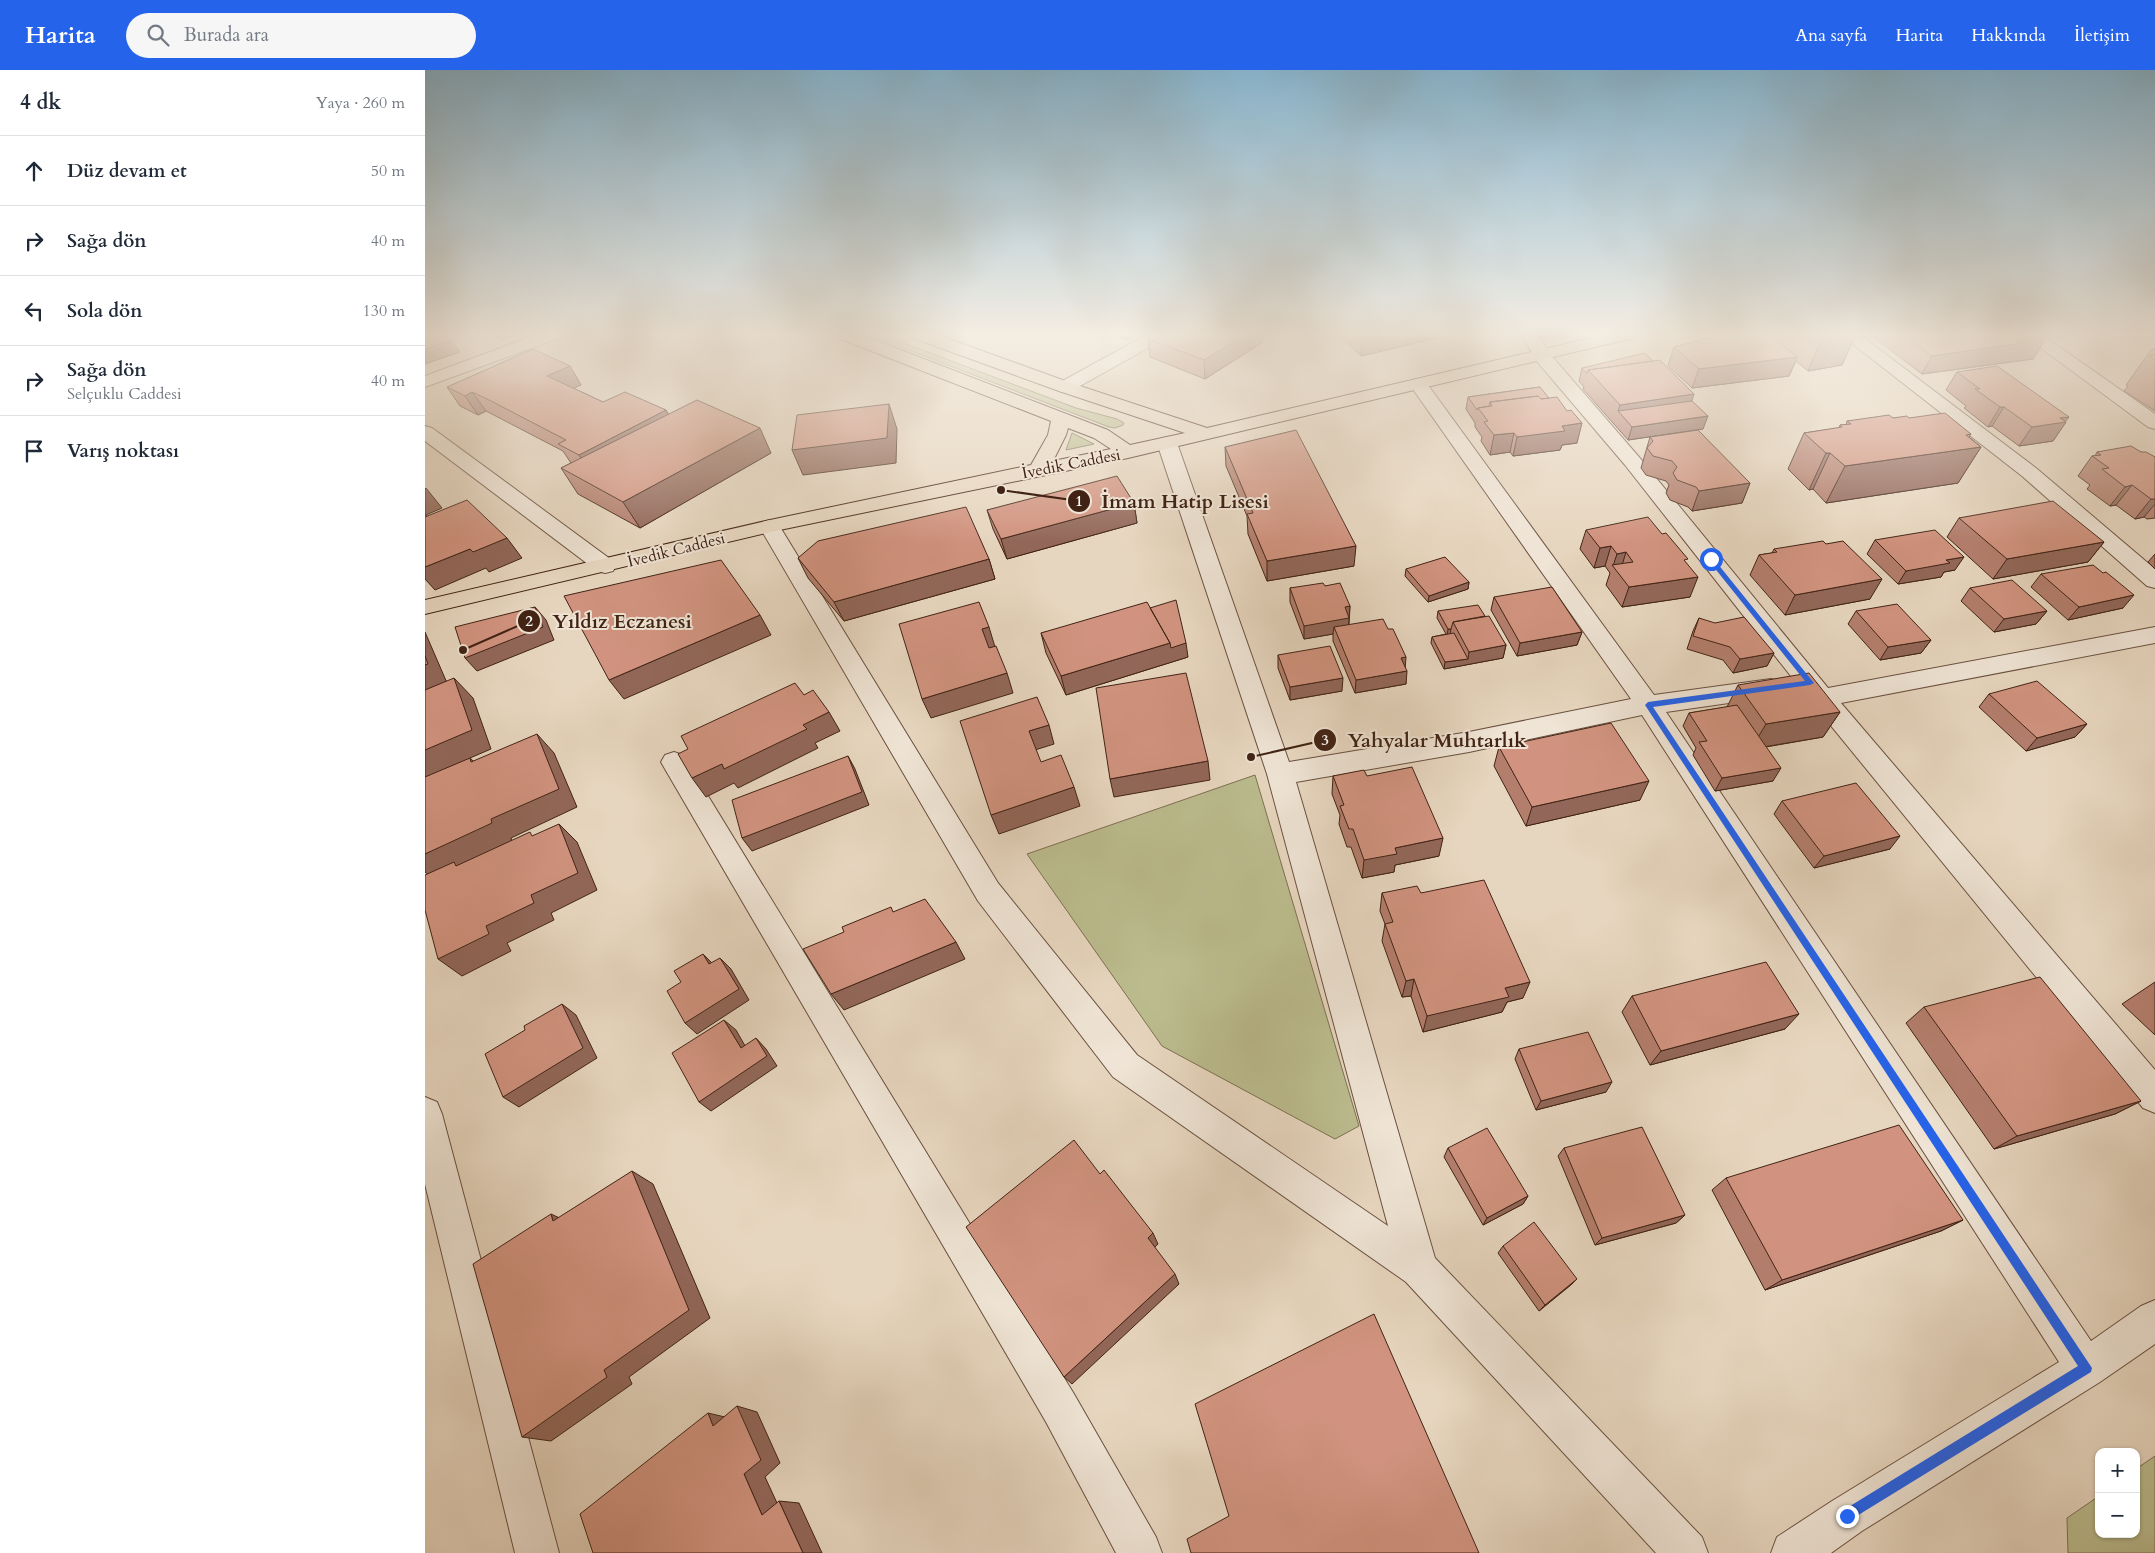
<!DOCTYPE html>
<html lang="tr">
<meta charset="utf-8">
<style>
body{margin:0;font-family:Cardo,serif;background:#f6f6f7;color:#1f2937}
.controls{position:absolute;right:15px;bottom:15px;display:grid;overflow:hidden;border-radius:10px;box-shadow:0 1px 4px #0004}
.controls button{width:45px;height:45px;display:grid;place-items:center;padding:0;border:0;border-bottom:1px solid #e0e1e3;background:#fff;color:#1f2937;font:25px sans-serif}
.stop{position:absolute;width:15px;height:15px;margin:-11px;border:4px solid #2563eb;border-radius:50%;background:#fff}
.stop.end{background:#2563eb;border-color:#fff;box-shadow:0 1px 5px #0008}
.list{margin:0;padding:0;list-style:none}
h2{display:flex;justify-content:space-between;align-items:center;height:65px;margin:0;padding:0 20px;font-size:21px}
h2 small{font-size:16px;font-weight:400;color:#747a83}
.list li{display:grid;grid-template-columns:32px 1fr auto;gap:15px;align-items:center;box-sizing:border-box;height:70px;padding:0 20px;border-top:1px solid #e0e1e3}
.list b{display:block;font-size:19px;white-space:nowrap}
.list p{margin:0;font-size:16px;white-space:nowrap;color:#747a83}
.list em{font-size:16px;font-style:normal;color:#747a83}
.icon{flex:none;width:28px;height:28px;fill:none;stroke:currentColor;stroke-width:2;stroke-linecap:round;stroke-linejoin:round}
.map{position:relative;flex:none;width:1730px;height:1483px;overflow:hidden}
header{display:flex;align-items:center;gap:30px;box-sizing:border-box;height:70px;padding:0 25px;background:#2563eb;color:#fff}
header strong{font-size:24px}
nav{display:flex;gap:28px;margin-inline-start:auto;font-size:18px}
.search{width:350px;height:45px;background:#f6f6f7;display:flex;align-items:center;gap:12px;box-sizing:border-box;padding:0 18px;border-radius:28px;color:#747a83;font-size:19px}
main{display:flex}
aside{flex:1;background:#fff}
.map>svg:first-child{display:block}
.green{fill:#bbbc8e;stroke:#7e7052}
.lines{fill:none;stroke-linecap:round;stroke-linejoin:round}
.minor-casing{stroke:#6a5040;stroke-width:2}
.major-casing{stroke:#412315;stroke-width:2}
.minor{fill:#efe4d5;fill-rule:evenodd}
.major{fill:#e7d6bf;fill-rule:evenodd}
.wall{fill:#b47e6d;stroke:#412315}
.shaded-wall{fill:#926759;stroke:#412315}
.building{fill:#d1937f;stroke:#412315}
.route{fill:#2563eb}
.labels{text-anchor:middle;stroke-width:4;stroke-linejoin:round;paint-order:stroke}
.far-street-label{font-size:16px;fill:#412315;stroke:#efe4d5}
.leader{fill:none;stroke:#412315;stroke-width:2}
.callout-dot{fill:#412315;stroke:#efe4d5;stroke-width:2}
.mark-label{font-size:15px;text-anchor:middle;font-weight:bold;fill:#fff}
.callout-label{font-size:20px;text-anchor:middle;font-weight:bold;fill:#412315;stroke:#efe4d5;stroke-width:4;stroke-linejoin:round;paint-order:stroke}
</style>
<header>
<strong>Harita</strong>
<div class="search"><svg class="icon" aria-label="search" viewBox="0 0 24 24"><circle cx="10" cy="10" r="6"/><path d="M15 15l6 6"/></svg>Burada ara</div>
<nav><a>Ana sayfa</a><a>Harita</a><a>Hakkında</a><a>İletişim</a></nav>
</header>
<main>
<aside>
<h2>4 dk<small>Yaya · 260 m</small></h2>
<ul class="list">
<li><svg class="icon" aria-label="ahead" viewBox="0 0 24 24"><path d="M12 20V5M6 11l6-6 6 6"/></svg><div><b>Düz devam et</b></div><em>50 m</em></li>
<li><svg class="icon" aria-label="right" viewBox="0 0 24 24"><path d="M7 20v-9h11M14 6l5 5-5 5"/></svg><div><b>Sağa dön</b></div><em>40 m</em></li>
<li><svg class="icon" aria-label="left" viewBox="0 0 24 24"><path d="M17 20v-9H6M10 6l-5 5 5 5"/></svg><div><b>Sola dön</b></div><em>130 m</em></li>
<li><svg class="icon" aria-label="right" viewBox="0 0 24 24"><path d="M7 20v-9h11M14 6l5 5-5 5"/></svg><div><b>Sağa dön</b><p>Selçuklu Caddesi</p></div><em>40 m</em></li>
<li><svg class="icon" aria-label="arrive" viewBox="0 0 24 24"><path d="M6 21V4h12l-3 4 3 4H6"/></svg><div><b>Varış noktası</b></div></li>
</ul>
</aside>
<div class="map">
<svg width="1730" height="1483" viewBox="0 0 1730 1483">
<rect width="100%" height="100%" fill="#e7d6bf"/>
<filter id="stains"><feTurbulence type="fractalNoise" baseFrequency=".004" numOctaves="4"/><feColorMatrix values="0 0 0 0 .2 0 0 0 0 .09 0 0 0 0 .02 0 0 0 .5 -.17"/></filter>
<radialGradient id="worn" r=".72"><stop offset=".6" stop-color="#630" stop-opacity="0"/><stop offset="1" stop-color="#630" stop-opacity=".3"/></radialGradient>
<path class="green" d="M442 264H455L651 338 692 349 699 353 698 355 690 358 684 357Z
M647 363 669 374 641 380Z
M830 705 934 1056 910 1069 737 976 602 784Z
M1730 1386V1483H1643L1642 1448 1674 1426V1464H1711V1399Z"/>
<g class="lines">
<defs>
<path id="minor" d="M113 264H136L134 268 0 317V306Z
M723 264H743L741 268 646 321 640 322 634 321 631 317 634 313Z
M1097 264H1113L1124 283 1214 387 1403 618 1730 557V573L1416 633 1730 1000V1043L1718 1038 1376 619 1200 395 1110 289Z
M1415 264H1434L1611 398 1730 499V518L1722 516 1597 406Z
M1597 264H1616L1730 344V359L1723 357Z
M994 310 1000 311 1229 625 1346 609 1355 612 1358 618 1355 624 1346 627 1241 642 1666 1271 1716 1236 1730 1230V1274L1675 1312 1437 1461 1406 1483H1346L1352 1467 1407 1431 1634 1292 1217 645 1044 682 871 712 1010 1188 1277 1467 1283 1483H1231L981 1212 688 1007 553 831 334 456 338 452 345 450 352 452 573 813 712 985 963 1156 842 704 732 373 735 369 742 367 749 369 752 373 864 692 1044 662 1206 629 985 315 988 311Z
M0 356 7 358 188 491 191 496 188 501 180 503 172 501 0 371Z
M249 682 258 685 649 1324 731 1467 737 1483H691L621 1352 240 699 236 692 240 685Z
M0 1027 12 1032 17 1044 134 1483H90L0 1114Z"/>
<path id="major" d="M411 264H434L683 360 705 375 760 363 634 321 488 268 486 264H510L646 313 782 358 1183 264H1212L1210 268 1204 269 703 388 345 462 0 544V530L345 450 606 395 623 365 626 351 413 268ZM643 358 669 368 686 379 628 391 641 365Z"/>
</defs>
<use href="#minor" class="minor-casing"/>
<use href="#major" class="major-casing"/>
<use href="#minor" class="minor"/>
<use href="#major" class="major"/>
</g>
<path class="wall" d="M68 264H92L76 270Z
M688 264H712L701 270Z
M913 264H1019V266L936 286Z
M1297 264H1431L1417 295 1383 301 1371 291 1364 306 1267 318 1243 296 1249 277Z
M1444 264H1622L1623 265 1608 289 1497 304Z
M1627 264H1661L1632 267Z
M723 269 838 272 780 309 725 287Z
M1730 279V341L1699 321 1703 316 1701 315 1726 280Z
M145 296 156 315 148 318 178 332 241 340 243 344 346 383 215 458 153 424 136 398 146 393 138 381 61 341 53 345 35 336 22 317Z
M1157 298 1267 331 1278 359 1203 370 1158 319 1159 317 1154 311Z
M1532 302 1640 351 1641 352 1628 371 1594 376 1567 356 1563 357 1539 338 1541 336 1521 320Z
M1115 317 1152 373 1137 375 1135 380 1088 386 1085 382 1065 385 1056 371 1057 367 1050 357V353L1041 339 1043 327Z
M1468 348H1484L1546 364 1544 367 1556 377 1533 413 1401 433 1388 419 1384 420 1363 399 1379 363 1414 358 1415 355H1421L1422 351Z
M1225 367 1325 413 1317 433 1267 441 1263 437 1245 430 1241 423 1244 415 1241 411 1221 405 1216 398Z
M800 377 929 496 842 511 823 464 822 446 801 396Z
M1672 382H1716L1730 387V448L1722 449 1719 447 1710 449 1691 435 1685 436 1662 419 1665 415 1653 406 1667 386H1670Z
M709 433 712 453 582 489 568 459 562 440Z
M1534 448 1679 472 1663 492 1568 509 1522 467Z
M1161 460 1261 493 1265 527 1197 537 1181 515 1185 503 1180 496 1169 498 1155 479Z
M1450 470 1530 500 1519 502 1516 507 1473 514 1442 484Z
M1349 479 1445 529 1360 545 1325 505 1334 485 1347 483Z
M1730 484V499L1723 492Z
M373 488 564 489 570 509 419 551 383 508Z
M981 499 1044 512 1043 519 1003 532 980 506Z
M1616 504 1698 538 1643 550 1606 517Z
M900 516 925 536 924 555 980 596 981 614 930 623 908 571V564L879 569 865 532V518Z
M1545 518 1622 541 1611 554 1569 562 1536 531Z
M1069 527 1157 562 1152 575 1092 586 1066 540Z
M725 538 763 587 641 625 621 583 616 563Z
M1013 541 1060 546 1081 575 1078 588 1019 599 1006 573 1007 567 1021 564 1012 548Z
M1431 541 1506 570 1496 583 1455 590 1423 554Z
M1274 548 1349 583 1342 596 1308 603 1298 590 1262 579 1268 561Z
M853 585 917 621 865 630 853 598Z
M1313 615 1415 642 1398 667 1341 677 1348 711 1290 721 1268 685 1271 678 1258 656 1264 643 1302 637Z
M1564 624 1662 654 1650 667 1601 681 1554 637Z
M1074 677 1215 730 1101 756 1069 696Z
M908 706H942L1014 786 970 795 969 802 937 808 926 777H922L914 754 915 745 907 724Z
M1357 731 1465 779 1389 798 1349 744Z
M957 823H996L1098 928 1082 932 1077 942 998 962 986 926 977 927 957 871 960 854 955 841Z
M1730 912V965L1697 934Z
M1207 926 1360 959 1225 995 1197 942Z
M1499 937 1716 1031 1690 1044 1569 1079 1481 953Z
M1094 979 1181 1022 1111 1040 1090 989Z
M1023 1078 1103 1126 1098 1134 1058 1155 1019 1087Z
M1139 1078 1260 1145 1251 1153 1170 1175 1133 1086Z
M1301 1108 1538 1150 1516 1161 1340 1220 1287 1120Z
M1078 1176 1152 1209 1114 1241 1073 1183Z"/>
<path class="shaded-wall" d="M72 264H92L76 270Z
M701 264H712L701 270Z
M821 264H838V272L780 309 779 290Z
M951 264H1019V266L936 286 937 267Z
M1411 264H1431L1417 295 1383 301 1398 266Z
M1623 265 1608 289 1497 304 1507 286 1597 273 1600 268Z
M26 270 35 282 0 294V279Z
M1372 287 1364 306 1267 318 1274 299Z
M145 296 156 315 134 325 122 306Z
M47 322 61 341 53 345 40 326Z
M1269 324 1263 343 1193 341 1195 335Z
M464 334 472 359 471 393 378 405 367 380Z
M1575 337H1579L1567 356 1563 357Z
M241 340 251 360 166 404 154 385Z
M1283 346 1278 359 1203 370 1207 357Z
M1644 347 1640 352H1641L1628 371 1594 376 1607 357 1635 348Z
M1157 353 1152 373 1137 375 1135 380 1088 386 1092 367 1137 356Z
M335 358 346 383 215 458 198 432Z
M1089 363 1085 382 1065 385 1069 365Z
M1556 377 1533 413 1401 433 1420 396Z
M1401 383H1405L1388 419 1384 420Z
M1325 413 1317 433 1267 441 1274 421Z
M1707 415 1691 435 1685 436 1700 417Z
M1 418 17 438 1 445 5 450 0 452V419Z
M1726 429H1730V434L1719 447 1710 449Z
M709 433 712 453 582 489 576 469Z
M82 468 97 488 64 502 61 498 10 520 0 509V497L45 479Z
M1679 472 1663 492 1568 509 1582 489Z
M931 476 929 496 842 511V491Z
M1186 476 1180 496 1169 498 1175 478Z
M1201 482 1195 502 1188 496 1192 484Z
M1539 487 1530 500 1519 502 1516 507 1473 514 1481 501 1521 490Z
M564 489 570 509 419 551 409 532Z
M1273 507 1265 527 1197 537 1204 517Z
M1457 509 1445 529 1360 545 1370 525Z
M1044 512 1043 519 1003 532 1004 526Z
M1709 525 1698 538 1643 550 1654 537Z
M925 536 923 561 909 557 908 564 879 569V556L920 537Z
M110 537 121 550 129 570 52 601 40 588Z
M1622 541 1611 554 1569 562 1579 549Z
M335 545 346 565 199 629 184 610Z
M564 557 570 577 563 579 557 559Z
M1023 559H1026L1025 565 1022 566Z
M0 562 22 613 0 621Z
M1157 562 1152 575 1092 586 1095 573Z
M1506 570 1496 583 1455 590 1463 577Z
M745 573H761L763 587 641 625 636 606Z
M1081 575 1078 588 1019 599 1020 592 1043 589 1044 582Z
M1349 583 1342 596 1308 603 1315 589Z
M981 587 980 600 976 588Z
M982 601 981 614 930 623 931 610Z
M582 603 588 623 506 648 497 629Z
M29 608 48 628 66 679 45 688 65 707 0 708V680Z
M918 608 917 621 865 630V617Z
M404 642 415 661 390 673 393 678 313 718 309 713 281 727 267 708Z
M1415 642 1398 667 1326 679 1341 654Z
M1662 654 1650 667 1601 681 1612 668Z
M624 655 629 674 610 680 604 661Z
M112 664 129 683 152 737 86 768 87 772 8 808 0 802V784L66 749Z
M423 686 430 699 444 735 327 781 317 768Z
M783 691 785 710 689 727 685 709Z
M1356 698 1348 711 1290 721 1297 708Z
M1224 711 1215 730 1101 756 1107 737Z
M649 717 655 736 574 764 566 745Z
M134 754 152 772 172 820 126 843 129 850 82 873 86 881 37 906 13 889 61 856 106 825Z
M1475 766 1465 779 1389 798 1399 786Z
M1018 768 1014 786 970 795 969 802 937 808 939 790 970 778Z
M531 872 540 889 419 940 406 924Z
M278 884 289 895 284 894Z
M295 888 306 899 324 930 272 964 260 953Z
M989 909 986 926 977 927 981 911Z
M1105 912 1098 928 1082 932 1077 942 998 962 1002 946 1080 918Z
M137 934 151 945 172 988 94 1037 78 1027Z
M1374 944 1360 959 1225 995 1236 981Z
M299 950 311 960 327 988 316 978Z
M331 968 341 979 352 996 286 1041 274 1032Z
M1187 1012 1181 1022 1111 1040 1116 1031Z
M1716 1031 1690 1044 1569 1079 1592 1066Z
M207 1101 228 1114 285 1248 204 1307 207 1314 126 1371 97 1367 179 1300Z
M1103 1126 1098 1134 1058 1155 1062 1148Z
M126 1144 150 1155 128 1151Z
M1260 1145 1251 1153 1170 1175 1177 1168Z
M1538 1150 1516 1161 1340 1220 1357 1210Z
M728 1163 733 1174 728 1179 723 1168Z
M750 1204 754 1214 647 1314 639 1307Z
M1152 1209 1146 1215 1114 1241 1120 1235Z
M312 1336 332 1342 355 1393 340 1407 358 1446 337 1445 319 1404Z
M283 1343 304 1348 288 1356Z
M354 1431 374 1433 397 1483H378Z"/>
<path class="building" d="M0 264H18L26 270 0 279Z
M731 264H821L779 290 723 269Z
M933 264H951L937 267Z
M1297 264H1344L1372 287 1274 299 1249 277Z
M1396 264H1411L1398 266Z
M1478 264H1583L1597 273 1507 286Z
M1595 264H1622L1623 265 1600 268Z
M108 279 145 296 122 306 178 332 200 322 241 340 154 385 133 374 141 370 66 331 47 322 40 326 22 317Z
M1220 283 1228 291 1163 300 1162 304 1157 298Z
M1730 284V290L1724 286Z
M1235 290 1269 324 1195 335 1163 300Z
M1572 296 1644 347 1635 348 1641 352 1607 357 1579 337H1575L1550 319H1555L1532 302Z
M1115 317 1124 328 1116 329 1113 326 1065 332 1064 336 1053 338 1052 340 1043 327Z
M1113 326 1116 329 1132 327 1142 341 1146 340 1157 353 1137 356 1140 361 1092 367 1089 363 1069 365 1059 352 1063 351 1053 338 1067 336 1065 332Z
M272 330 335 358 198 432 136 398Z
M1267 331 1283 346 1207 357 1193 341Z
M464 334 462 368 367 380 372 345Z
M1520 343 1546 364 1541 365 1556 377 1420 396 1405 383H1401L1379 363 1417 357 1415 355 1426 354 1422 351 1464 345 1468 348 1482 346 1484 348Z
M871 360 931 476 842 491 822 444 828 443 800 377Z
M1273 360 1325 413 1274 421 1271 417 1252 410 1248 403 1252 397 1247 391 1228 386 1222 378 1228 371 1225 367Z
M1706 376 1716 382H1721L1730 387V429H1726L1707 415 1700 417 1677 399 1684 398 1667 386 1676 385 1672 382Z
M692 406 709 433 576 469 562 440Z
M42 430 82 468 48 482 45 479 0 497V447Z
M1628 431 1679 472 1582 489 1534 448Z
M541 437 564 489 409 532 373 488 393 471Z
M1223 447 1237 464 1241 463 1263 489 1259 490 1273 507 1204 517 1187 495 1208 492 1201 482 1192 484 1186 476 1175 478 1161 460Z
M1510 460 1539 487 1521 490 1525 493 1481 501 1450 470Z
M1398 471 1401 474 1418 471 1457 509 1370 525 1334 485 1352 482 1349 479Z
M1020 487 1044 512 1004 526 981 499Z
M296 490 335 545 184 610 139 526Z
M1668 495 1678 503 1681 502 1709 525 1654 537 1616 504Z
M1587 510 1622 541 1579 549 1545 518Z
M898 513 900 516 915 513 925 536 920 537 924 548 879 556 865 518Z
M1127 517 1157 562 1095 573 1069 527Z
M751 530 761 573 746 578 745 573 725 538Z
M554 532 564 557 557 559 564 578 571 576 582 603 497 629 474 554Z
M722 532 745 573 636 606 616 563Z
M1472 534 1506 570 1463 577 1431 541Z
M1053 535 1060 546 1028 552 1026 559H1023L1013 541Z
M110 537 118 557 40 588 30 557Z
M1064 546 1081 575 1044 582 1028 552Z
M1319 547 1349 583 1315 589 1305 577 1268 566 1274 548 1290 553Z
M958 549 963 559H968L981 587 976 588 982 601 931 610 909 557Z
M1029 563 1043 589 1020 592 1007 567Z
M905 576 918 608 865 617 853 585Z
M0 586 3 594 0 595Z
M761 603 783 691 685 709 671 618Z
M1384 603 1415 642 1341 654 1313 615Z
M29 608 47 660 0 680V620Z
M1612 611 1662 654 1612 668 1564 624Z
M370 613 379 625 388 620 404 642 378 655 382 659 299 699 297 694 267 708 253 684 263 679 256 666Z
M612 627 624 655 604 661 616 692 636 685 649 717 566 745 535 651Z
M1312 635 1356 698 1297 708 1274 672 1282 671 1264 643Z
M1186 653 1224 711 1107 737 1074 677Z
M112 664 134 719 66 749 67 753 0 784V707L45 688 46 692Z
M423 686 437 722 317 768 307 730Z
M987 697 1018 768 970 778 972 784 939 790 928 759H924L915 736 919 735 908 706 939 700 942 706Z
M1431 713 1475 766 1399 786 1357 731Z
M134 754 153 803 106 825 109 833 61 856 64 864 13 889 0 840V805L29 792 31 796 105 762 107 766Z
M1059 810 1105 912 1080 918 1084 927 1002 946 989 909 981 911 960 854 968 852 957 823 992 816 996 823Z
M500 829 531 872 406 924 378 879 419 862 417 857 466 837 468 842Z
M278 884 284 894 295 888 314 919 260 953 242 921 256 912 249 901Z
M1341 892 1374 944 1236 981 1207 926Z
M1615 907 1716 1031 1592 1066 1499 937Z
M137 934 158 978 78 1027 60 984 100 960 99 956Z
M299 950 316 978 331 968 342 986 274 1032 247 983Z
M1163 962 1187 1012 1116 1031 1094 979Z
M1474 1055 1538 1150 1357 1210 1301 1108Z
M1217 1057 1260 1145 1177 1168 1139 1078Z
M1062 1058 1103 1126 1062 1148 1023 1078Z
M649 1070 675 1104 679 1100 728 1163 723 1168 750 1204 639 1307 541 1157Z
M207 1101 264 1240 179 1300 182 1307 97 1367 48 1194 126 1144 128 1151Z
M1109 1152 1152 1209 1120 1235 1078 1176Z
M949 1244 1054 1483H766L762 1469 804 1446 770 1334Z
M312 1336 336 1390 319 1404 337 1445 354 1431 378 1483H168L155 1444 283 1343 288 1356Z"/>
<linearGradient id="sky" x2="0" y2="1"><stop stop-color="#88b6d0"/><stop offset="0.56" stop-color="#f4ede2"/><stop offset="1" stop-color="#f4ede2" stop-opacity="0"/></linearGradient>
<rect width="1730" height="472" fill="url(#sky)"/>
<path class="route" d="M1284 488H1288L1389 613 1385 615 1228 637 1667 1298 1666 1302 1422 1452 1417 1450 1415 1446 1417 1441 1653 1296 1220 635 1223 632 1380 611 1284 491Z"/>
<g class="labels">
<g class="far-street-label">
<text transform="translate(646 393) rotate(-11)" y="6">İvedik Caddesi</text>
<text transform="translate(251 479) rotate(-14)" y="6">İvedik Caddesi</text>
</g>
</g>
<path class="leader" d="M576 420L654 431M38 580L104 551M826 687L900 670"/>
<g class="callout-dot">
<circle cx="576" cy="420" r="5"/>
<circle cx="38" cy="580" r="5"/>
<circle cx="826" cy="687" r="5"/>
<circle cx="654" cy="431" r="12"/>
<circle cx="104" cy="551" r="12"/>
<circle cx="900" cy="670" r="12"/>
</g>
<g class="mark-label">
<text x="654" y="436">1</text>
<text x="104" y="556">2</text>
<text x="900" y="675">3</text>
</g>
<g class="callout-label">
<text x="760" y="438">İmam Hatip Lisesi</text>
<text x="197" y="558">Yıldız Eczanesi</text>
<text x="1012" y="677">Yahyalar Muhtarlık</text>
</g>
<rect width="100%" height="100%" filter="url(#stains)"/>
<rect width="100%" height="100%" fill="url(#worn)"/>
</svg>
<div class="controls">
<button>+</button>
<button>−</button>
</div>
<div class="stop" style="left:1286px;top:489px"></div>
<div class="stop end" style="left:1422px;top:1446px"></div>
</div>
</main>
